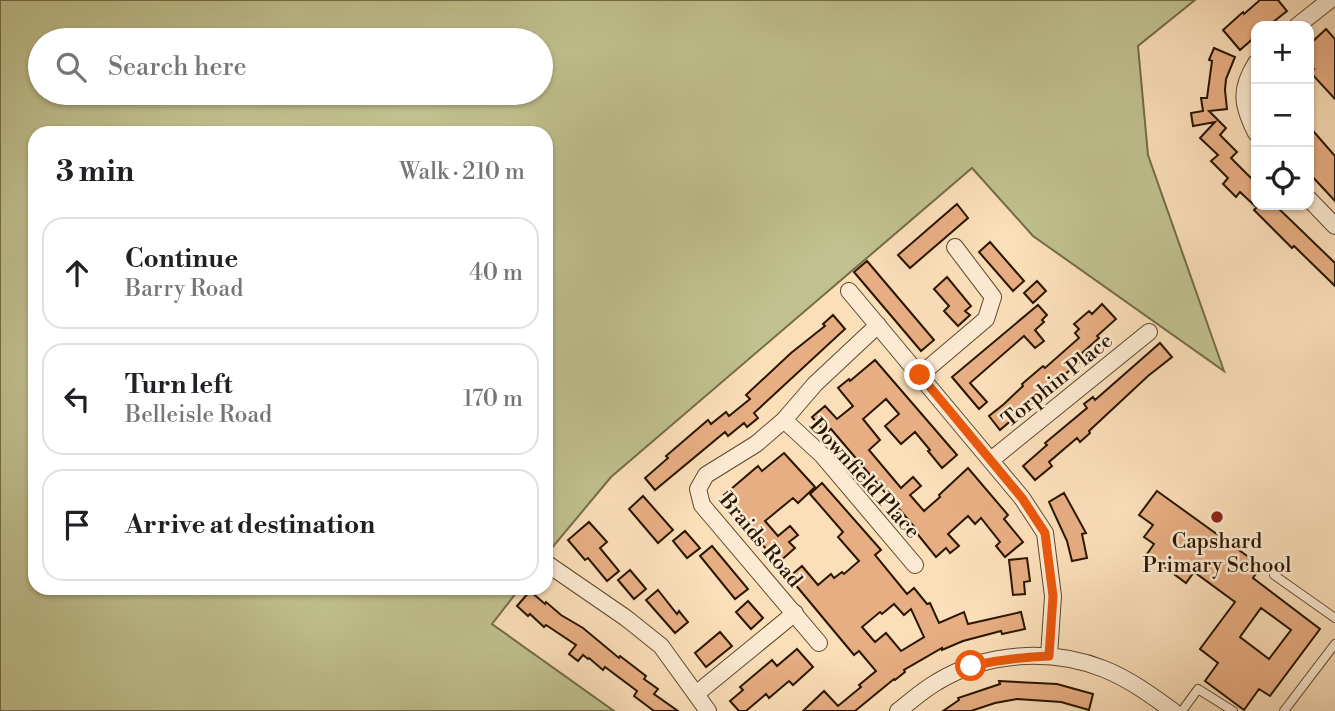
<!DOCTYPE html>
<meta charset="utf-8">
<style>
body{margin:0;font-family:"Libre Bodoni",serif;background:#f6f6f6;color:#202124}
.controls{position:absolute;right:21px;top:21px;display:grid;overflow:hidden;border-radius:14px;box-shadow:0 2px 5px #0004}
.controls button{width:63px;height:63px;display:grid;place-items:center;padding:0;border:0;border-bottom:2px solid #e0e0e0;background:#fff;color:#202124;font:35px sans-serif}
.stop{position:absolute;width:21px;height:21px;margin:-16px;border:5px solid #ea580c;border-radius:50%;background:#fff}
.stop.end{background:#ea580c;border-color:#fff;box-shadow:0 2px 7px #0008}
.list{margin:0;padding:0;list-style:none}
h2{display:flex;justify-content:space-between;align-items:center;height:91px;margin:0;padding:0 28px;font-size:30px}
h2 small{font-size:23px;font-weight:400;color:#757577}
.list li{display:grid;grid-template-columns:46px 1fr auto;gap:21px;align-items:center;box-sizing:border-box;height:112px;margin:0 14px 14px;padding:0 14px;border:2px solid #e0e0e0;border-radius:21px}
.list b{display:block;font-size:26px;white-space:nowrap}
.list p{margin:0;font-size:23px;white-space:nowrap;color:#757577}
.list em{font-size:23px;font-style:normal;color:#757577}
.icon{flex:none;width:38px;height:38px;fill:none;stroke:currentColor;stroke-width:2;stroke-linecap:round;stroke-linejoin:round}
.map{position:relative;flex:none;width:1335px;height:711px;overflow:hidden}
.search{position:absolute;background:#fff;box-shadow:0 2px 5px #0004;left:28px;top:28px;width:525px;height:77px;display:flex;align-items:center;gap:18px;box-sizing:border-box;padding:0 24px;border-radius:38px;color:#757577;font-size:26px}
.panel{position:absolute;background:#fff;box-shadow:0 2px 5px #0004;left:28px;top:126px;width:525px;height:469px;border-radius:21px}
.map>svg:first-child{display:block}
.green{fill:#c0c18e;stroke:#746c47;stroke-width:2;fill-rule:evenodd}
.building{fill:#e8ae83;stroke:#281600;stroke-width:2;fill-rule:evenodd}
.lines{fill:none;stroke-linecap:round;stroke-linejoin:round}
.lane-casing{stroke:#5d482e;stroke-width:10}
.street-casing{stroke:#5d482e;stroke-width:18}
.lane{stroke:#fcead2;stroke-width:8}
.street{stroke:#fcead2;stroke-width:16}
.route{stroke:#ea580c;stroke-width:9}
.poi-dot{fill:#8f2418;stroke:#fcead2;stroke-width:2.5}
.labels{text-anchor:middle;stroke-width:5;stroke-linejoin:round;paint-order:stroke}
.street-label{font-size:21px;fill:#281600;stroke:#fcead2}
.poi-label{font-size:21px;fill:#281600;stroke:#fcead2}
</style>
<div class="map">
<svg width="1335" height="711" viewBox="0 0 1335 711">
<rect width="100%" height="100%" fill="#fbdfb9"/>
<filter id="stains"><feTurbulence type="fractalNoise" baseFrequency=".00286" numOctaves="4"/><feColorMatrix values="0 0 0 0 .2 0 0 0 0 .09 0 0 0 0 .02 0 0 0 .5 -.17"/></filter>
<radialGradient id="worn" r=".72"><stop offset=".6" stop-color="#630" stop-opacity="0"/><stop offset="1" stop-color="#630" stop-opacity=".3"/></radialGradient>
<path class="green" d="M0 0H1195L1138 46 1148 155 1224 371 1033 236 972 168 611 477 546 555V133H35V588H520L492 624 614 711H0ZM40 40H541V93H40Z"/>
<path class="building" d="M1260 0H1278L1287 11 1268 26H1256V36L1240 50 1223 30 1243 12 1244 14Z
M1326 29 1335 39V99L1310 72 1314 69 1309 63V45Z
M1214 48 1235 57 1226 79 1225 90 1227 109 1209 111 1226 128 1220 135 1237 152 1231 158 1256 183V207L1240 192 1236 197 1223 184 1228 178 1211 161 1218 155 1200 138 1215 122 1193 126 1191 113 1203 111 1201 98H1207L1212 61 1209 60Z
M1314 132 1335 156V201L1309 173V137Z
M957 204 968 218 910 268 898 255Z
M1259 205H1275L1335 263V286L1294 246 1292 248 1254 210Z
M990 242 1024 281 1013 291 979 252Z
M867 261 934 340 921 351 854 272Z
M947 277 971 306 965 311 970 315 958 326 944 311 949 306 934 289Z
M1037 281 1046 291 1033 303 1024 293Z
M1102 304 1116 319 1097 336 1099 338 1081 354 1084 358 1000 430 989 416 1004 404 1023 386 1022 384 1043 366 1045 368 1079 338 1075 333 1079 329 1074 324 1089 311 1092 314Z
M1038 305 1047 315 1042 320 1044 322 1035 330 1044 341 1035 348 1024 336 970 383 987 402 979 409 952 377Z
M833 315 845 329 754 413 758 418 747 427 744 423 728 436 725 432 655 490 645 478 668 458 666 456 708 420 711 424 726 412 729 416 750 399 746 395 791 353 825 326 823 324Z
M1160 343 1172 357 1148 376 1089 431 1090 433 1080 442 1077 438 1049 462 1052 466 1035 480 1023 466 1047 445 1045 443 1087 408 1084 404 1093 397 1095 400Z
M875 360 957 455 942 468 928 451 930 450 915 432 901 444 885 426 899 414 886 399 863 419 880 440 869 450 901 488 913 477 921 486 910 495 924 511 940 497 939 495 968 468 1008 515 1004 519 1023 542 1005 557 996 546 1000 542 981 518 975 524 968 516 948 534 959 546 950 553 946 548 936 557 915 531 917 530 831 429 826 433 812 417 825 406 837 419 853 406 838 388 849 379 850 381Z
M784 453 815 487 798 503 793 498 765 521 778 536 790 526 798 535 789 542 795 548 778 563 750 530 753 528 724 495 758 466 762 471Z
M822 483 881 550 875 555 907 594 914 588 927 604 930 603 939 623 964 612 968 624 1021 612 1025 629 1002 634 1001 631 963 641 942 650V648L904 670 905 672 895 680 894 679 855 711H803L824 691 838 706 861 687 859 685 876 671 859 651 854 655 789 577 802 566 818 585 831 574 834 578 842 572 844 574 859 561 838 537 843 532 810 494ZM894 604 904 615 911 609 924 637 901 651 886 633 875 642 862 627 880 612 882 614Z
M1157 491 1261 566 1253 578 1320 629 1270 696 1259 689 1244 710 1205 681 1218 663 1200 649 1235 602 1194 572 1186 583 1147 554 1154 544 1144 537 1153 525 1139 515ZM1261 608 1291 630 1269 659 1240 637Z
M1064 493 1086 533 1082 534 1087 558 1072 561 1067 541 1049 502Z
M643 496 673 530 658 543 629 509Z
M589 522 607 542 600 548 619 571 607 581 588 558 585 560 568 540Z
M685 531 700 548 687 558 673 541Z
M712 546 748 589 735 599 700 556Z
M1027 558 1030 581 1024 582 1025 594 1013 595 1009 560Z
M630 570 646 589 634 599 618 580Z
M658 590 677 614 679 611 688 622 675 633 646 600Z
M530 591 545 604 546 602 561 615 583 628 619 658 620 656 646 676 644 679 658 689 654 694 678 711H654L634 696 637 691 605 667 603 670 589 658 588 659 583 655 578 661 569 654 576 645 546 625 544 627 530 614 528 616 517 606Z
M748 601 763 618 751 629 736 612Z
M720 632 732 646 706 667 695 653Z
M797 649 813 667 793 685 789 681 769 698 766 694 746 711H739L730 701 743 690 740 687 772 660 777 666Z
M999 681 1057 684 1093 694 1089 710 1061 702 1017 699 995 703 971 711H943L959 700 958 698 1000 684Z"/>
<g class="lines">
<defs>
<path id="lane" d="M1274 575 1335 618
M1182 711 1198 689 1233 711
M1284 711 1335 644"/>
<path id="street" d="M1297 26 1330 0
M1256 63C1239 90 1242 105 1256 133
M1309 199 1335 226
M849 291 1022 498 1045 533 1053 596 1049 656
M920 375 986 319 993 297 955 247
M784 420 822 455 915 565
M991 460 1149 332
M546 563 626 618 661 646 708 711
M819 643 702 505 698 489 706 475 756 444 784 420 815 384 878 325
M696 694 795 613
M898 711C911 701 923 690 937 682 986 652 1051 648 1104 669 1129 679 1151 695 1173 711"/>
</defs>
<use href="#lane" class="lane-casing"/>
<use href="#street" class="street-casing"/>
<use href="#lane" class="lane"/>
<use href="#street" class="street"/>
</g>
<g class="lines">
<path class="route" d="M920 375 1022 498 1045 533 1053 596 1049 656C1022 657 997 660 971 666"/>
</g>
<circle class="poi-dot" cx="1217" cy="517" r="7"/>
<g class="labels">
<g class="street-label">
<text transform="translate(1057 380) rotate(-39)" y="7">Torphin Place</text>
<text transform="translate(865 478) rotate(48)" y="7">Downfield Place</text>
<text transform="translate(761 540) rotate(50)" y="7">Braids Road</text>
</g>
<g class="poi-label">
<text x="1217" y="548">Capshard<tspan x="1217" dy="24">Primary School</tspan></text>
</g>
</g>
<rect width="100%" height="100%" filter="url(#stains)"/>
<rect width="100%" height="100%" fill="url(#worn)"/>
</svg>
<div class="controls">
<button>+</button>
<button>−</button>
<button><svg class="icon" aria-label="locate" viewBox="0 0 24 24"><circle cx="12" cy="12" r="6"/><path d="M12 2v4M12 18v4M2 12h4M18 12h4"/></svg></button>
</div>
<div class="stop" style="left:971px;top:666px"></div>
<div class="stop end" style="left:920px;top:375px"></div>
<div class="search"><svg class="icon" aria-label="search" viewBox="0 0 24 24"><circle cx="10" cy="10" r="6"/><path d="M15 15l6 6"/></svg>Search here</div>
<section class="panel">
<h2>3 min<small>Walk · 210 m</small></h2>
<ul class="list">
<li><svg class="icon" aria-label="ahead" viewBox="0 0 24 24"><path d="M12 20V5M6 11l6-6 6 6"/></svg><div><b>Continue</b><p>Barry Road</p></div><em>40 m</em></li>
<li><svg class="icon" aria-label="left" viewBox="0 0 24 24"><path d="M17 20v-9H6M10 6l-5 5 5 5"/></svg><div><b>Turn left</b><p>Belleisle Road</p></div><em>170 m</em></li>
<li><svg class="icon" aria-label="arrive" viewBox="0 0 24 24"><path d="M6 21V4h12l-3 4 3 4H6"/></svg><div><b>Arrive at destination</b></div></li>
</ul>
</section>
</div>
